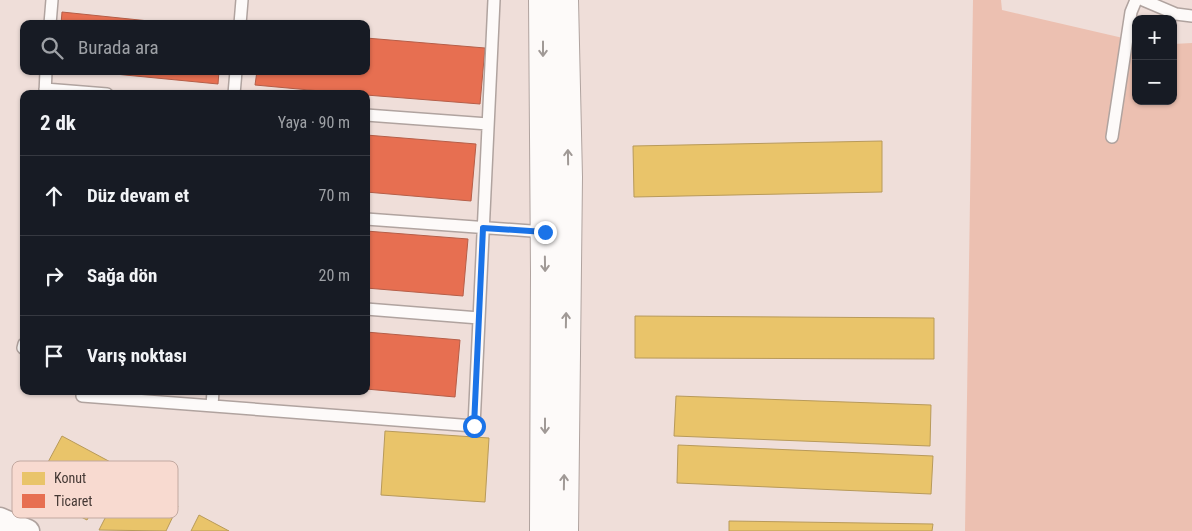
<!DOCTYPE html>
<html lang="tr">
<meta charset="utf-8">
<style>
body{margin:0;font-family:"Roboto Condensed",sans-serif;background:#242831;color:#f1f3f6}
.controls{position:absolute;right:15px;top:15px;display:grid;overflow:hidden;border-radius:10px;box-shadow:0 1px 4px #0004}
.controls button{width:45px;height:45px;display:grid;place-items:center;padding:0;border:0;border-bottom:1px solid #363941;background:#171b24;color:#f1f3f6;font:25px sans-serif}
.stop{position:absolute;width:15px;height:15px;margin:-11px;border:4px solid #1a73e8;border-radius:50%;background:#fff}
.stop.end{background:#1a73e8;border-color:#fff;box-shadow:0 1px 5px #0008}
.list{margin:0;padding:0;list-style:none}
h2{display:flex;justify-content:space-between;align-items:center;height:65px;margin:0;padding:0 20px;font-size:21px}
h2 small{font-size:16px;font-weight:400;color:#9ea1a6}
.list li{display:grid;grid-template-columns:32px 1fr auto;gap:15px;align-items:center;box-sizing:border-box;height:80px;padding:0 20px;border-top:1px solid #363941}
.list b{display:block;font-size:19px;white-space:nowrap}
.list em{font-size:16px;font-style:normal;color:#9ea1a6}
.icon{flex:none;width:28px;height:28px;fill:none;stroke:currentColor;stroke-width:2;stroke-linecap:round;stroke-linejoin:round}
.map{position:relative;flex:none;width:1192px;height:531px;overflow:hidden}
.search{position:absolute;background:#171b24;box-shadow:0 1px 4px #0004;left:20px;top:20px;width:350px;height:55px;display:flex;align-items:center;gap:12px;box-sizing:border-box;padding:0 18px;border-radius:10px;color:#9ea1a6;font-size:19px}
.panel{position:absolute;background:#171b24;box-shadow:0 1px 4px #0004;left:20px;top:90px;width:350px;height:305px;border-radius:10px}
.map>svg:first-child{display:block}
.green{fill:#ecc0b1}
.homes{fill:#e9c46a;stroke:#b89a5a}
.shops{fill:#e76f51;stroke:#b65e48}
.lines{fill:none;stroke-linecap:round;stroke-linejoin:round}
.service-casing{stroke:#b0a39f;stroke-width:14}
.minor-casing{stroke:#b0a39f;stroke-width:25}
.tertiary-casing{stroke:#b0a39f;stroke-width:30}
.service{stroke:#fdfaf9;stroke-width:11}
.minor{stroke:#fdfaf9;stroke-width:22}
.tertiary{stroke:#fdfaf9;stroke-width:28}
.oneway{stroke:#a09996}
.route{stroke:#1a73e8;stroke-width:6}
.key{fill:#f8dad0;stroke:#c2a9a1;stroke-width:1}
.key-label{font-size:14px;fill:#443834}
</style>
<div class="map">
<svg width="1192" height="531" viewBox="0 0 1192 531">
<rect width="100%" height="100%" fill="#efded9"/>
<path class="green" d="M973 0H1001L1002 10 1136 41V101H1173V44L1192 43V531H965Z"/>
<path class="homes" d="M882 141V192L634 197 633 146Z
M635 316 934 318V359L635 358Z
M676 396 931 405 930 446 674 436Z
M385 431 489 438 485 502 381 495Z
M62 436 116 465 87 520 32 492Z
M678 445 933 456 931 494 677 483Z
M125 479 178 506 166 531 99 530Z
M199 515 229 531H191Z
M729 521 933 524 932 531H729Z"/>
<path class="shops" d="M62 12 178 24H61Z
M366 38 485 48 480 104 366 95V94H353L255 85 257 71H366Z
M84 71H219L218 84Z
M366 135 476 144 471 201 366 192Z
M366 231 468 239 463 296 366 288Z
M366 332 460 340 455 397 366 389Z"/>
<g class="lines">
<defs>
<path id="service" d="M1143 0 1176 14 1192 16
M50 24 52 0
M240 24 242 0
M45 89 107 94
M45 94 46 71
M234 94 236 71
M366 115 488 124
M1112 137 1131 12 1136 0
M366 219 545 232
M366 309 479 318
M23 348 24 344
M82 396 474 426 494 0
M212 406 213 391"/>
<path id="minor" d="M0 519 28 531"/>
<path id="tertiary" d="M543 0 545 273 544 531
M564 531 568 177 564 0"/>
</defs>
<use href="#service" class="service-casing"/>
<use href="#minor" class="minor-casing"/>
<use href="#tertiary" class="tertiary-casing"/>
<use href="#service" class="service"/>
<use href="#minor" class="minor"/>
<use href="#tertiary" class="tertiary"/>
</g>
<defs><path id="oneway-shaft" d="M-6 0H5M1.5-3L5.5 0L1.5 3" fill="none" stroke-width="1.6" stroke-linecap="round" stroke-linejoin="round" transform="scale(1.25)"/></defs>
<g class="oneway">
<use href="#oneway-shaft" transform="translate(543 49) rotate(90)"/>
<use href="#oneway-shaft" transform="translate(568 157) rotate(-91)"/>
<use href="#oneway-shaft" transform="translate(545 264) rotate(89)"/>
<use href="#oneway-shaft" transform="translate(566 320) rotate(-89)"/>
<use href="#oneway-shaft" transform="translate(545 426) rotate(90)"/>
<use href="#oneway-shaft" transform="translate(564 482) rotate(-89)"/>
</g>
<g class="lines">
<path class="route" d="M474 426 483 228 545 232"/>
</g>
<rect x="12" y="461" width="166" height="57" rx="8" class="key"/>
<rect x="22" y="472" width="23" height="13" fill="#e9c46a"/>
<rect x="22" y="494" width="23" height="14" fill="#e76f51"/>
<g class="key-label">
<text x="54" y="483">Konut</text>
<text x="54" y="506">Ticaret</text>
</g>
</svg>
<div class="controls">
<button>+</button>
<button>−</button>
</div>
<div class="stop" style="left:474px;top:426px"></div>
<div class="stop end" style="left:545px;top:232px"></div>
<div class="search"><svg class="icon" aria-label="search" viewBox="0 0 24 24"><circle cx="10" cy="10" r="6"/><path d="M15 15l6 6"/></svg>Burada ara</div>
<section class="panel">
<h2>2 dk<small>Yaya · 90 m</small></h2>
<ul class="list">
<li><svg class="icon" aria-label="ahead" viewBox="0 0 24 24"><path d="M12 20V5M6 11l6-6 6 6"/></svg><div><b>Düz devam et</b></div><em>70 m</em></li>
<li><svg class="icon" aria-label="right" viewBox="0 0 24 24"><path d="M7 20v-9h11M14 6l5 5-5 5"/></svg><div><b>Sağa dön</b></div><em>20 m</em></li>
<li><svg class="icon" aria-label="arrive" viewBox="0 0 24 24"><path d="M6 21V4h12l-3 4 3 4H6"/></svg><div><b>Varış noktası</b></div></li>
</ul>
</section>
</div>
